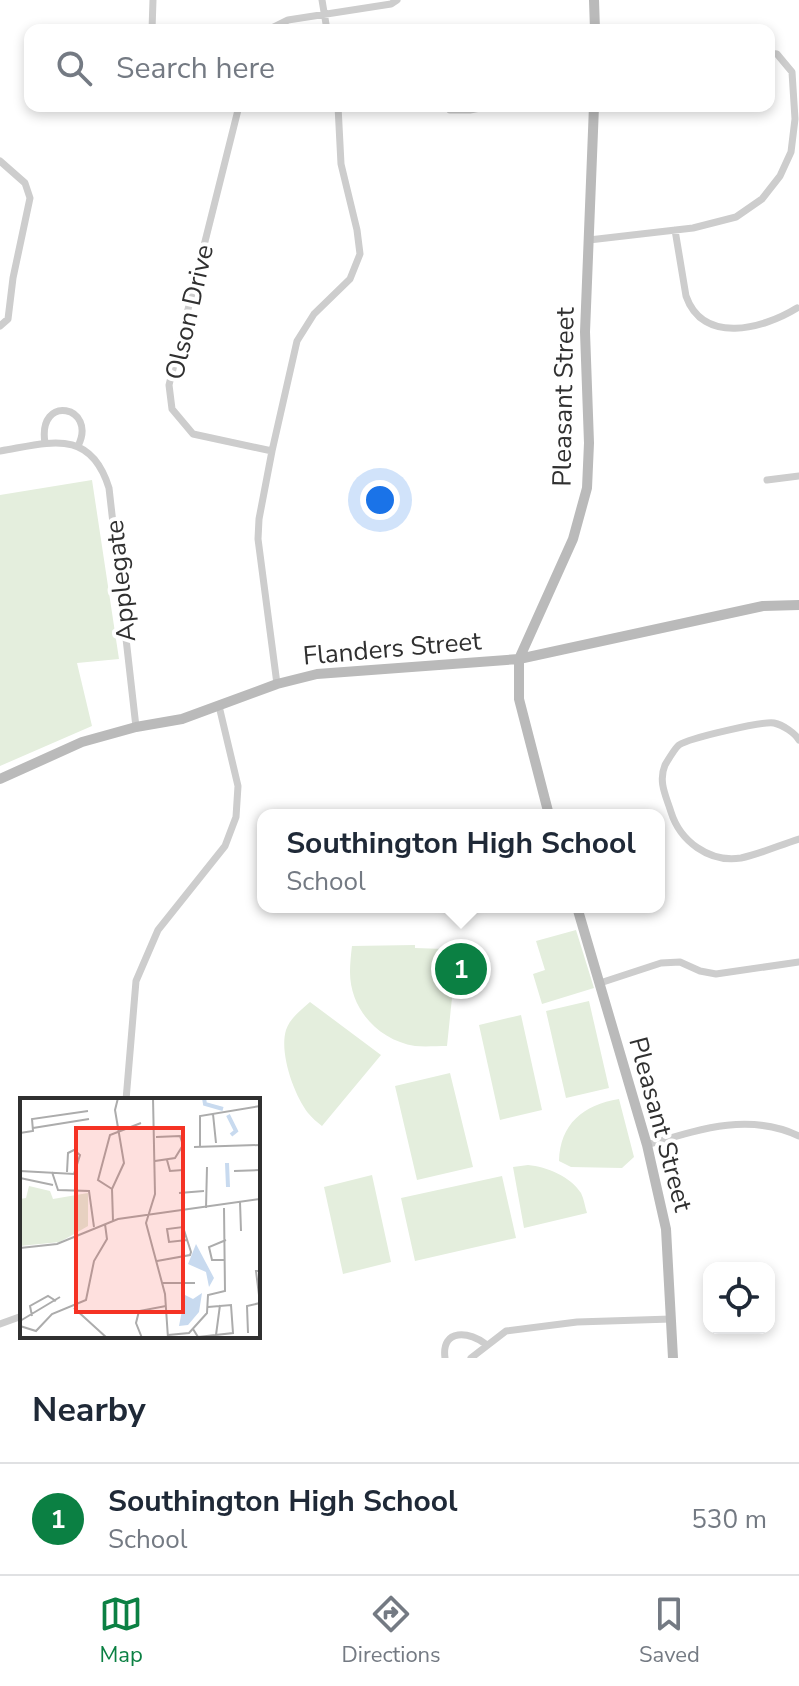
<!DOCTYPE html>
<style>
body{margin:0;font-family:"Nunito Sans",sans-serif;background:#f6f6f7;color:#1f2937}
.controls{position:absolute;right:24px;bottom:24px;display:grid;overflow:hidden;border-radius:16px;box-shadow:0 4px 12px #0003}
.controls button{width:72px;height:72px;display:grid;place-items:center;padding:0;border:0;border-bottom:2px solid #e0e1e3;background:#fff;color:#1f2937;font:40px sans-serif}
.you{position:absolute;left:380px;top:500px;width:28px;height:28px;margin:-20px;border:6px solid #fff;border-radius:50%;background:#1a73e8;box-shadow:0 0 0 12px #1a73e833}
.badge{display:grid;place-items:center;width:52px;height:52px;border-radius:50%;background:#0b8043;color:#fff;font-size:26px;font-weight:700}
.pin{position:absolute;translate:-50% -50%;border:4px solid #fff;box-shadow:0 2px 8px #0006}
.popup{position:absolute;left:257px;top:809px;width:408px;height:104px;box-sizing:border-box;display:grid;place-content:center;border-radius:16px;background:#fff;filter:drop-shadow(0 2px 6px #0005);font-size:26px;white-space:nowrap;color:#747a83}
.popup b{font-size:30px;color:#1f2937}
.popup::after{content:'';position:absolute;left:50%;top:100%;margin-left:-16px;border:16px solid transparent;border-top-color:#fff}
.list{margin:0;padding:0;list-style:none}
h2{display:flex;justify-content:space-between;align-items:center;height:104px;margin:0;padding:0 32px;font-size:34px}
h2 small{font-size:26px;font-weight:400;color:#747a83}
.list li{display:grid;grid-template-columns:52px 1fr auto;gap:24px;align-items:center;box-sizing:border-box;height:112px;padding:0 32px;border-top:2px solid #e0e1e3}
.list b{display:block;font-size:30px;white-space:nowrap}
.list p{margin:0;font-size:26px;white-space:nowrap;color:#747a83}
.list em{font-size:26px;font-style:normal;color:#747a83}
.icon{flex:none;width:44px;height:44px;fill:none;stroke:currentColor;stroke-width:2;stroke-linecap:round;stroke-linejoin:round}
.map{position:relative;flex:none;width:799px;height:1358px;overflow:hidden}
.search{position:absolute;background:#fff;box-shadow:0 4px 12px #0003;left:24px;right:24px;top:24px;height:88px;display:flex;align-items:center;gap:20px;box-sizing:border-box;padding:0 28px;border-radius:16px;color:#747a83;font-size:30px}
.sheet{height:216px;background:#fff}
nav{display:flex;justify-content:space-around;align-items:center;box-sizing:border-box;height:112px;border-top:2px solid #e0e1e3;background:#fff;font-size:22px;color:#747a83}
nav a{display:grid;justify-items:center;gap:4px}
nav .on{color:#0b8043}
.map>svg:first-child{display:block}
.green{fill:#e4eedd}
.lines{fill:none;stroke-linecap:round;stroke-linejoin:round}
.street{stroke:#cdcdcd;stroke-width:7}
.secondary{stroke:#bababa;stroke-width:10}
.labels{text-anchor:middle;stroke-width:8;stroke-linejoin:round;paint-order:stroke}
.street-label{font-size:26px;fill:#303030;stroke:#fff}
.inset-river{fill:none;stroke:#c8daef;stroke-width:4}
.inset-road{fill:none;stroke:#acacac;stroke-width:2}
.view{fill:#f53224;fill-opacity:0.15;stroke:#f53224;stroke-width:4}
.inset-edge{fill:none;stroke:#303030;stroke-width:4}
</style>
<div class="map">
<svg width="799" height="1358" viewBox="0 0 799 1358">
<rect width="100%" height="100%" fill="#fff"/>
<path class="green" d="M92 480 119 659 77 663 92 726 0 766V495Z
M576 930 594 988 542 1004 533 974 545 970 536 941Z
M415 945V948L445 949 449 953 447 987 453 988 447 1046C437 1046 425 1047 415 1046 378 1040 350 1009 350 972 350 963 351 954 352 946Z
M589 1001 609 1088 566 1098 546 1011Z
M310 1002 381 1055 322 1126C317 1122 312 1118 308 1113 294 1095 279 1053 286 1030 290 1018 301 1010 310 1002Z
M521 1015 542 1110 500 1120 479 1025Z
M450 1073 473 1167 417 1180 395 1086Z
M619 1099 634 1157 622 1168 571 1167 559 1161C560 1124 583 1105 619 1099Z
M528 1165C547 1167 570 1176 581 1193 584 1199 585 1207 587 1213L524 1228 513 1167Z
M372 1175 391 1262 343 1274 324 1187Z
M502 1176 516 1238 415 1261 401 1198Z"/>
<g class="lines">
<path class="street" d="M322 0 327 30
M152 30 153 0
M268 30 288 20 391 4 397 0
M239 106 169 385 172 409 193 434 272 451
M450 110H470L490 106
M0 161 25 183 30 198 13 278 8 319 0 326
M675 230 686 296C703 345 763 329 797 308
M589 240 693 228 736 217 762 199 780 176 791 152 795 119 792 72 777 54 769 53
M45 443C37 393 98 406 78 446
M0 451C49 443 90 427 109 488L136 727
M767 480 799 476
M277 684 258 539 259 519 272 451 297 341 314 314 350 279 360 254 357 230 341 164 338 106
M799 740C795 733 783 725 774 723 763 721 689 738 679 745 675 748 668 760 665 765 658 782 666 796 671 812 680 841 709 863 741 858 760 854 780 845 799 839
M600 983 661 963 680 962 700 971 716 974 799 962
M126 1100 136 981 158 930 225 846 236 817 238 786 219 706
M647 1145C697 1130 748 1112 799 1136
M0 1324 22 1316
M445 1358C441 1328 470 1331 487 1345
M471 1358 506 1331 577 1322 671 1319"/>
<path class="secondary" d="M594 0 595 30
M0 779 82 742 136 727 182 719 277 684 317 674 519 659 763 606 799 605
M549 815 519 699V659L573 539 587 488 589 443 585 332 594 106
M577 907 647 1145 666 1229 673 1358"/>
</g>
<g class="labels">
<g class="street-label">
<text transform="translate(189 312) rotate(-77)" y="9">Olson Drive</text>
<text transform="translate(563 397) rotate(-89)" y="9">Pleasant Street</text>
<text transform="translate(120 581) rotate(-96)" y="9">Applegate</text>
<text transform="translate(392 648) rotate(-5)" y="9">Flanders Street</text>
<text transform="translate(661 1124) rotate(75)" y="9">Pleasant Street</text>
</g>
</g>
<g transform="translate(20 1098)">
<rect width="240" height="240" fill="#fff"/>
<path d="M9 88 30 93 33 101 68 95V128L40 144 0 148V101L6 100Z" fill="#e4eedd"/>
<path d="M176 146 194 180 189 189 186 174 168 166ZM182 195 179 214 168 227 159 228 165 197 173 201Z" fill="#c8daef"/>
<path class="inset-river" d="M184 0 185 6 203 11M208 17 216 33 211 37M207 65 208 89"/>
<path class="inset-road" d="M133 0 135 96 126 125 145 196 148 240M193 16 196 45M13 30 69 21M0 35 13 33 12 21 68 13M180 48V18L240 8M174 49 240 47M147 62 150 73 163 72M135 63 155 60 163 47 160 38 136 39M0 73 54 76 60 57 54 52 48 55 47 74M214 73 240 72M32 74 38 92 69 93 74 129M0 80 33 87M92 91 78 82 90 37 121 25M159 95 184 93M220 104 221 133M186 110 187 69M93 123 92 91 104 65 95 12 98 0M0 150 37 146 98 121 240 101M204 162H192L189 149 206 142M137 163 170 157 171 154 163 129 147 131 149 144 167 142M240 173H236L240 205M143 185H175M54 210 87 240M12 218 10 208 28 198 36 203M0 223 40 199M0 228 16 233 32 216 66 202 74 163 87 141 85 126M173 231 178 239 213 235 211 207 188 209M228 235 227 208 240 205M148 237 169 235 187 215 188 197 205 193 204 110M196 237 200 207M122 240 116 225 119 213 146 208"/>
<path class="view" d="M56 30H163V214H56Z"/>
<rect width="240" height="240" class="inset-edge"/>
</g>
</svg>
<div class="controls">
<button><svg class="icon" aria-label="locate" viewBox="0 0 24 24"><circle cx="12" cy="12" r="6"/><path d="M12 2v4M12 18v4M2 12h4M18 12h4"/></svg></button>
</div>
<div class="you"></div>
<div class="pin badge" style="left:461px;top:969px">1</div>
<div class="popup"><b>Southington High School</b>School</div>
<div class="search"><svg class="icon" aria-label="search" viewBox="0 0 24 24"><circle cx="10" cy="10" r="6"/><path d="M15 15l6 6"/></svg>Search here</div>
</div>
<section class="sheet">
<h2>Nearby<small></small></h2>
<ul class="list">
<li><span class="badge">1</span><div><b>Southington High School</b><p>School</p></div><em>530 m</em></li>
</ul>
</section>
<nav>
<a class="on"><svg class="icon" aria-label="map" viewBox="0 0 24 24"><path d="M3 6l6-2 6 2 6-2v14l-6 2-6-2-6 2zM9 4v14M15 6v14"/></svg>Map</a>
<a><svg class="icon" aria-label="directions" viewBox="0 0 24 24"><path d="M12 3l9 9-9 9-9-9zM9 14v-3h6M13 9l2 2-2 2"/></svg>Directions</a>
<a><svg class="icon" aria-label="saved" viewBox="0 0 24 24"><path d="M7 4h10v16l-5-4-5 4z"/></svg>Saved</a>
</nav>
